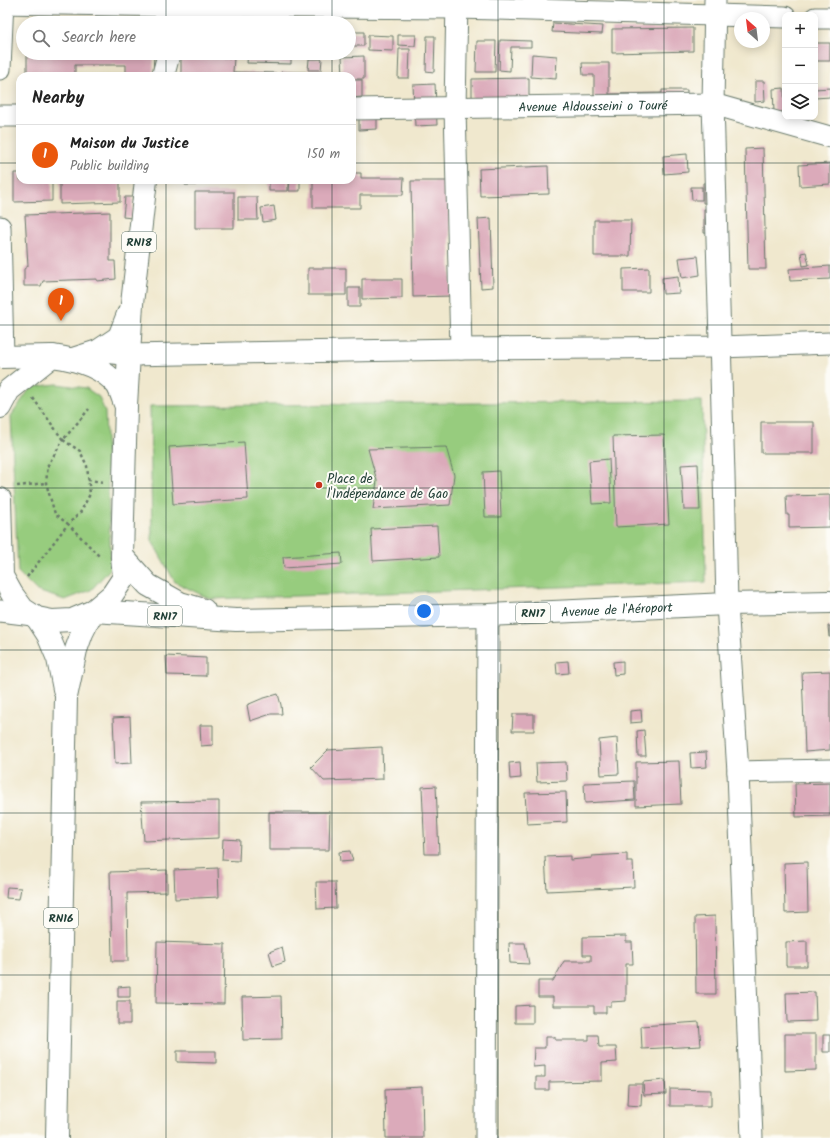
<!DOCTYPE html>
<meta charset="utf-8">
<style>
body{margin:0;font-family:Kalam,sans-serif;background:#f6f6f6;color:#222}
.controls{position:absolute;right:12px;top:12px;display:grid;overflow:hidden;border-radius:8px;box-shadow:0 2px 10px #0003}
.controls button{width:36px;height:36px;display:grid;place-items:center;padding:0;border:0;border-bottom:1px solid #e0e0e0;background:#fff;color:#222;font:20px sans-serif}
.compass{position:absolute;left:734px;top:12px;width:36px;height:36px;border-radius:50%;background:#fff;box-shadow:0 2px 10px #0003;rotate:332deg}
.you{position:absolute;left:424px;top:611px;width:14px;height:14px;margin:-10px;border:3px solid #fff;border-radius:50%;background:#1a73e8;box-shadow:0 0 0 6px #1a73e833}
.badge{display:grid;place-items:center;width:26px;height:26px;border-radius:50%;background:#ea580c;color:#fff;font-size:13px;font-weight:700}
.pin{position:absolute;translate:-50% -33px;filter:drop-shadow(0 1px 2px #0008)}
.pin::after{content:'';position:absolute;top:21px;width:14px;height:12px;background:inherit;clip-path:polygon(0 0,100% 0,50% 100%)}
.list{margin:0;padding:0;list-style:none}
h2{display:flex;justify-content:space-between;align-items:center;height:52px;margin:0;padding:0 16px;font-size:17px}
h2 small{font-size:13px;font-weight:400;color:#767676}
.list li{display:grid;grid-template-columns:26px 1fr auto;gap:12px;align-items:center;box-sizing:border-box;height:60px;padding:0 16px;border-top:1px solid #e0e0e0}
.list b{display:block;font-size:15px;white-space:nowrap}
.list p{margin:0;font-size:13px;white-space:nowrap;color:#767676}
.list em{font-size:13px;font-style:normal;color:#767676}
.icon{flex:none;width:22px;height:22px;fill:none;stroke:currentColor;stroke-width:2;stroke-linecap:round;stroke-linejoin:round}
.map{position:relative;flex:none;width:830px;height:1138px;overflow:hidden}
.search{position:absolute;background:#fff;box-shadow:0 2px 10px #0003;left:16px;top:16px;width:340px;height:44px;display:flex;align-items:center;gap:10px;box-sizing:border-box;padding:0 14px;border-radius:22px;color:#767676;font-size:15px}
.panel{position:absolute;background:#fff;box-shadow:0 2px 10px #0003;left:16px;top:72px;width:340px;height:112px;border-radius:12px}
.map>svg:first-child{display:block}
.green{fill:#97cc7e;stroke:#5b8459}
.building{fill:#dbaaba}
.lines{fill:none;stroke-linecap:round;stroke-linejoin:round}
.street-casing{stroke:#68796a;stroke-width:23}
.secondary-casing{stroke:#68796a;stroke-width:24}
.primary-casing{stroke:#68796a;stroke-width:24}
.path{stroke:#68796a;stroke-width:2.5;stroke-dasharray:3 3;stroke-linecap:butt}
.street{stroke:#fff;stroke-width:21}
.secondary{stroke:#fff;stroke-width:22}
.primary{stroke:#fff;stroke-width:22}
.grid{fill:none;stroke:#1f3d34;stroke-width:1;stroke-opacity:0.55}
.poi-dot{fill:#c8321e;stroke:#fdfcf7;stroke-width:1.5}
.labels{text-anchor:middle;stroke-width:4;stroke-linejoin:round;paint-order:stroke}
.shield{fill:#fdfcf7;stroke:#62766e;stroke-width:1}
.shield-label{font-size:12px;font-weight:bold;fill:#1f3d34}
.street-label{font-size:13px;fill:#1f3d34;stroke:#fdfcf7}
.poi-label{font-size:13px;fill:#1f3d34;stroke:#fdfcf7;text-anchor:start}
</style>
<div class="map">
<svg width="830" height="1138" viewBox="0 0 830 1138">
<rect width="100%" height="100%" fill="#fdfcf7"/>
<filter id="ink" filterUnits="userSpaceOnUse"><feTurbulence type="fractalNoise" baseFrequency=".025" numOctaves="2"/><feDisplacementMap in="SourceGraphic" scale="8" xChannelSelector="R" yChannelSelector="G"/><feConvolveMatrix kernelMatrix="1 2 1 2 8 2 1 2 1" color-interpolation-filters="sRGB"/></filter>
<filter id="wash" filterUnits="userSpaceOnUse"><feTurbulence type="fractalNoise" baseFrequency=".012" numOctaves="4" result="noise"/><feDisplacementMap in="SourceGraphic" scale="16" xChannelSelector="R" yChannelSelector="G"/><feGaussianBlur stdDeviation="0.9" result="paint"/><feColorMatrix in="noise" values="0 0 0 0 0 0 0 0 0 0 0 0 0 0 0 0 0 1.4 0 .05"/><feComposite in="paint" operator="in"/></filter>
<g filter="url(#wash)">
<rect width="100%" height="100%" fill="#f0e8ce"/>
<path class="green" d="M57 384 86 388 99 397 105 412 111 568 91 590 65 600 37 591 18 572 11 416 31 387Z
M702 401 706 582 210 599 175 582 152 541 150 406Z"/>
<g id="blocks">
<path class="building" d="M553 23 603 26 602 34 552 32Z
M693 28V51L612 53V29Z
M349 32H364V46H349Z
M368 35 393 36V51L368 50Z
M398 35H416L415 46 398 45Z
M427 36H435L434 72 426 71Z
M500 40 531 41V47H511L510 71 499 70Z
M477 41H496L495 72H476Z
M815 43H830V61H815Z
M399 49H410L409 78H398Z
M27 53H154L153 76H126V65H75V76H27Z
M248 53H291V64L247 63Z
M532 54 557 56 556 79 531 77Z
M364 56V79H352V76H343L342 57Z
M181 57 234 58 233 72 276 73V76H181Z
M309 59H322L321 70H308Z
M582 63H609V94L662 93V90H687V108L594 106V75H583Z
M281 72H306V76H281Z
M529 78V99L472 100V79Z
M352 80H362V97L352 98Z
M755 81H764L765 101 755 102Z
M435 84 437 125 415 126 413 85Z
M784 88 785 112H774L773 89Z
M830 88V97L815 98V89Z
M359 100H377V129L359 130Z
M763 148 766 269H748L745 149Z
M687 154 688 172 664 174 663 156Z
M830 163V184L800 186 799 165Z
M548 166 549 194 480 196 479 169Z
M14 173H20V180H52V201L14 202Z
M352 173H361V178H404L403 195H360V208H313V180H352Z
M60 180H120V202L60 204Z
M185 180H196V185H185Z
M269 180H288V191H269Z
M290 180H300V191H289Z
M411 181H449L451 296 413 297Z
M711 182V203H703V183Z
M691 187H702V200H692Z
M195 192H234V228H195Z
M125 197H133L132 218 123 217Z
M238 197H257L258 220H238Z
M274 206 276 220 263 222 261 208Z
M704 209H711V234L704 233Z
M110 212V261H115L116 279 97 281V279L43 281 41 286H24V269L28 266 25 215Z
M491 218 493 287 481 288 478 219Z
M594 220H631L630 256H594Z
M806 252 809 265 803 266 801 253Z
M698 256 700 275 682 278 679 258Z
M830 266V279L790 281 789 269Z
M308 268H346V295H308Z
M649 268V292H623V269Z
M678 276 679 293 663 294 662 278Z
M362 279H402V298L362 299Z
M348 288H360V307H348Z
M761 422H814V453H761Z
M664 435 669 524 616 527 613 436Z
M244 442 248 499 173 504 169 447Z
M446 447 454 475 450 505 373 509 377 481 368 449Z
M609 459 611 503 592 504 589 461Z
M698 464 700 510H684L681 465Z
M499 471 501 517H485L483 472Z
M830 495V527L789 528V515H787L786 496Z
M437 526 439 557 373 561 371 529Z
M341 553 342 564 284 568 283 557Z
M828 626H830V637H829Z
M166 656 206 658V676L167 675Z
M568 661 569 673 557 674 556 662Z
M623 661V674L614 675 613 662Z
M830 671V750L805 752 802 672Z
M278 694 281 705 282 714H271L250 721 247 705 261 699Z
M641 710 642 722 630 723V711Z
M513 714H534V731H512Z
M130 717 132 763 115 764 113 718Z
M200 725H213V745L201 746Z
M644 730 646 756H638L637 731Z
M617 738 619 774 601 775 599 740Z
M382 747 383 779 324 781 311 767 328 750Z
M706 752 707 767 691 768 690 753Z
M679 761 681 804 636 806V762Z
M520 762 521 778 510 779 509 763Z
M566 762 567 781 537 782 536 763Z
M634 781 635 800 585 803 584 783Z
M830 783V816L796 817 795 784Z
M436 786 439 854H425L422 787Z
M566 792 567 822 527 824 525 793Z
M219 801V838L144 841 141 802Z
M269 812H330L329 850H269Z
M223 839 240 840 239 861 222 860Z
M350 851 353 861 340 862 339 852Z
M627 854V862H633L634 887 547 891 545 857 570 856V860L592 858V856Z
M807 862 808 912 785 913 784 863Z
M218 868 219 897 175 899 174 870Z
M167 870V892L127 893 128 961H112L110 872Z
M316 882H335L336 908 317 909Z
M7 887 21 888 19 899 6 898Z
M715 916 716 994H696L695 917Z
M626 936V942H632L633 964H626V1001L611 1002V1006H606V1013H594V1006H553V997H538V981H553L564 961H591V955H583V937Z
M807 941V966H786V942Z
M157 942 225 944 224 1004 156 1003Z
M509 943H525L529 964 510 963Z
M282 947 285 962 273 966 269 952Z
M130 986V997H118V987Z
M815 992 816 1021 787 1022 786 993Z
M281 996 282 1039 243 1040 242 997Z
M117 1001H130V1024H117Z
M533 1005V1023H515V1006Z
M699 1022 701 1046 642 1049 641 1026Z
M785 1034H816V1070L785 1071Z
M589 1035H598L599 1047H616L617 1062 602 1063V1081L549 1082V1090H536V1077H545V1066L533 1067 534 1048H545V1037H555V1040H589Z
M823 1035H830V1052H823Z
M177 1051H216V1063L177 1062Z
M665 1080 666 1094 644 1095 643 1082Z
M628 1084H642L641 1106 627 1105Z
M422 1087 423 1138H386L385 1089Z
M670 1089 711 1090V1106H670Z"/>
</g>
</g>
<g filter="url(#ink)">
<use href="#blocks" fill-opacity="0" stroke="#68796a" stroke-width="1"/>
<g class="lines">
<defs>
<g id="street">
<path d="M457 0 455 108 461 349"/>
<path d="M715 0 713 104 724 475 727 604 738 772 752 1138"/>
<path d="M0 3 180 6 457 8 785 17"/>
<path d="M815 18H830"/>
<path d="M0 69 3 0"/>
<path id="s1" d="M352 109 713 104 830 137"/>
<path d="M0 116H20"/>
<path d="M0 227 3 357"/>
<path d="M98 351 129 355 461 349 720 347 830 343"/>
<path d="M0 611 33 615"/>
<path d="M738 772 830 770"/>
<path d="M486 1138 488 615"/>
</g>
<path id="secondary" d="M0 357 52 356"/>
<g id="primary">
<path d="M176 23 181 0"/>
<path d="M163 76 169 53"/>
<path d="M73 359 98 351 119 337 128 314"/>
<path d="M126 405 132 304 146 180"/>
<path d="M0 407 9 390 52 356C75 359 102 366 117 385 121 391 123 400 126 406L122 556 124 577 112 595 93 611 72 620 52 621 37 618 23 609 12 594 2 576 0 499"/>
<path d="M122 556 148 585 180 603 204 610"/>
<path d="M37 618 48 635 58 659 64 689"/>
<path id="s2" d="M57 1138 66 697 76 650 82 633 93 611 236 620 488 615 727 604 830 602"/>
</g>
</defs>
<use href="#street" class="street-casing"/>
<use href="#secondary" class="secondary-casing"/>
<use href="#primary" class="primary-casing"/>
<path class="path" d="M33 398 63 440 89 409
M63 440 80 451 87 466 90 494 80 513 68 524 55 514 46 483 48 465Z
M88 480 104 482
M17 486 46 483
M27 577 68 524 100 557"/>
<use href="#street" class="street"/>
<use href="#secondary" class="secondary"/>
<use href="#primary" class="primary"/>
</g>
</g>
<path class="grid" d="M166 0V23M332 0V23M498 0V1138M664 0V1138M166 53V76M332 53V76M0 163H20M352 163H830M166 180V1138M332 180V1138M0 325H830M0 488H830M0 650H830M0 813H830M0 975H830"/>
<circle class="poi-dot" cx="319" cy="485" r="4"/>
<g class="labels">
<g class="shield">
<rect x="122" y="232" width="34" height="20" rx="3"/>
<rect x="516" y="603" width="34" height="20" rx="3"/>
<rect x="148" y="606" width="34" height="20" rx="3"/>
<rect x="44" y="908" width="34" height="20" rx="3"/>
</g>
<g class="shield-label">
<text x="139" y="246">RN18</text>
<text x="533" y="617">RN17</text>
<text x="165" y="620">RN17</text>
<text x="61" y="922">RN16</text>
</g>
<g class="street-label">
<text dy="5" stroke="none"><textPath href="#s1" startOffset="241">Avenue Aldousseini o Touré</textPath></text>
<text dy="5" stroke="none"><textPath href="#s2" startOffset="1056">Avenue de l'Aéroport</textPath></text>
</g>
<g class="poi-label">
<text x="327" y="483">Place de<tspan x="327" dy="15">l'Indépendance de Gao</tspan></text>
</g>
</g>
</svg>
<div class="controls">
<button>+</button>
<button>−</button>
<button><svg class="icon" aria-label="layers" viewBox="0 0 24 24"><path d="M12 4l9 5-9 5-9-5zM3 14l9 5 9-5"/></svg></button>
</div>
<svg class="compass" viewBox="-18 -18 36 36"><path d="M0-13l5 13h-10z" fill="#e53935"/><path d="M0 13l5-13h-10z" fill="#767676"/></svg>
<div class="you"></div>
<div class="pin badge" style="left:61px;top:321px">1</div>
<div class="search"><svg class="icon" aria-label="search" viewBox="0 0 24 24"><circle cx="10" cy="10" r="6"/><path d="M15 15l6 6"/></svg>Search here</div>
<section class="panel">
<h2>Nearby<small></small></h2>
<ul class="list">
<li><span class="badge">1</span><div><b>Maison du Justice</b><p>Public building</p></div><em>150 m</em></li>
</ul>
</section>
</div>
